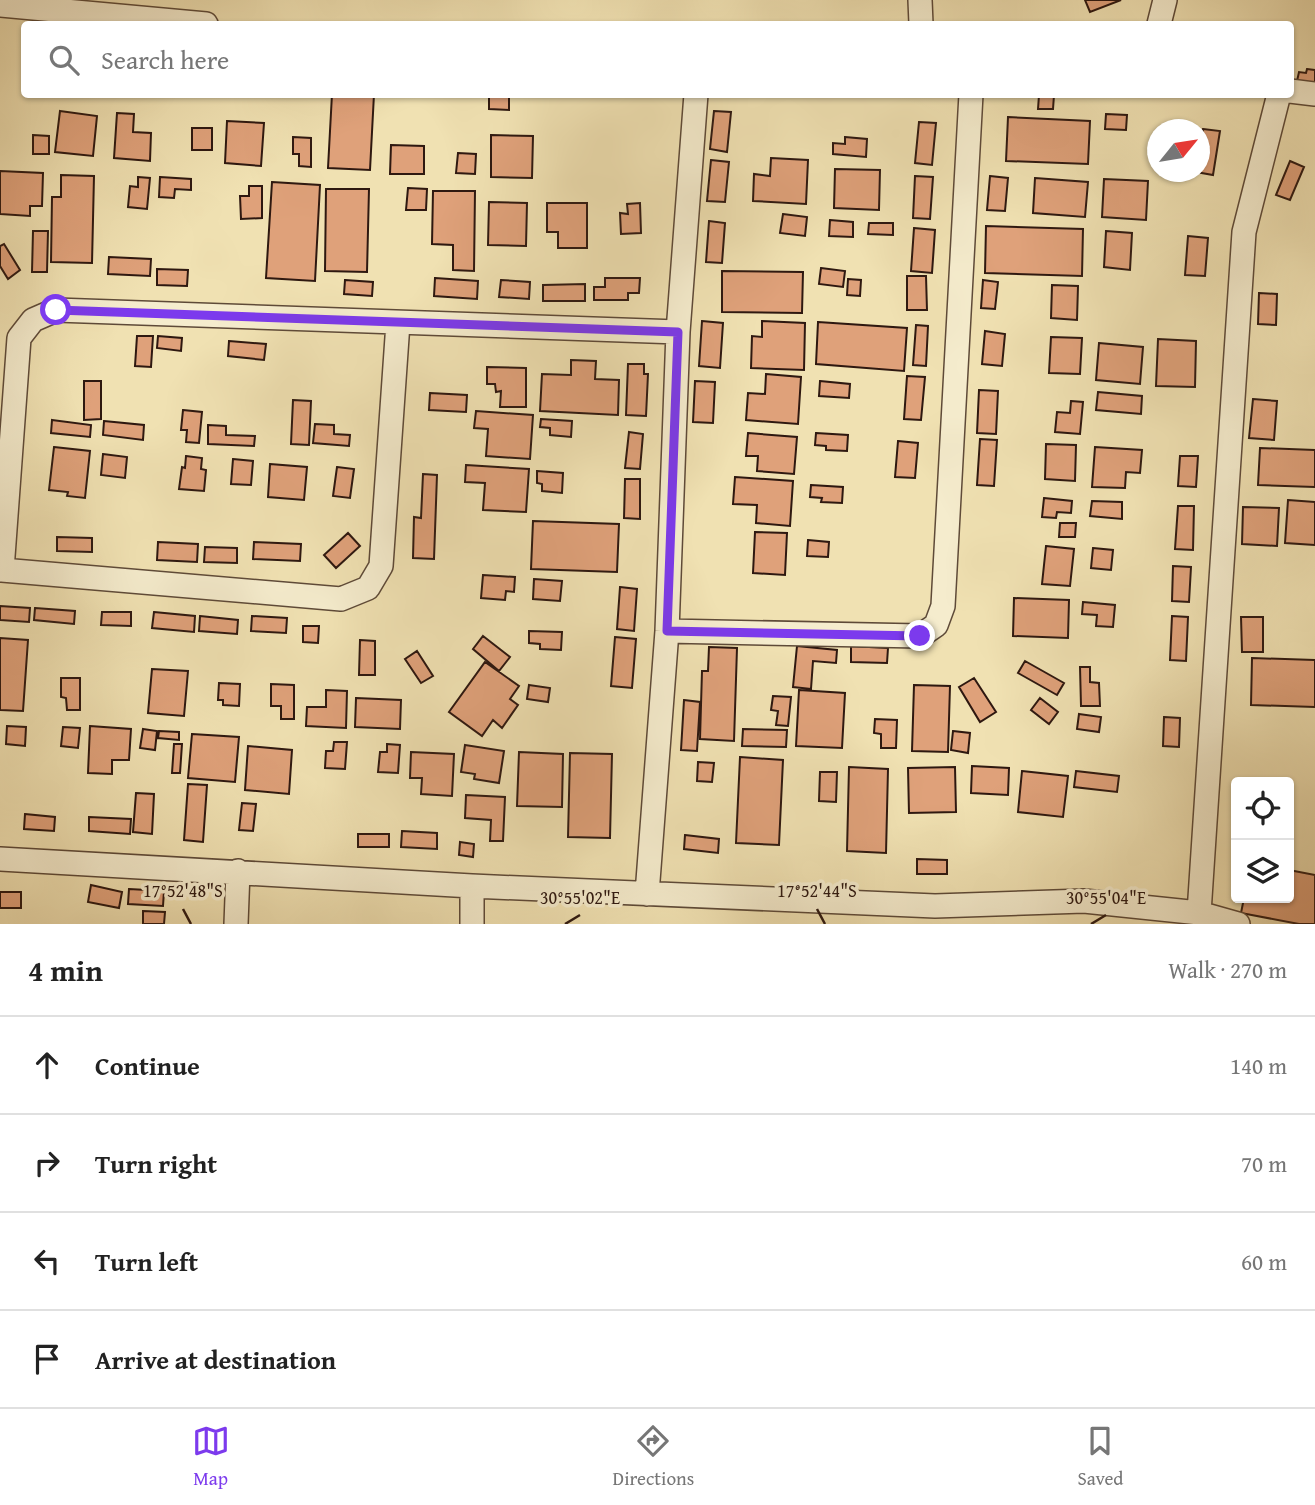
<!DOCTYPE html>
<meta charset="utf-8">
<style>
body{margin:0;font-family:"Gentium Book Plus",serif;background:#f6f6f6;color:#222}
.controls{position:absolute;right:21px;bottom:21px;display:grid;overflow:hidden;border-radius:7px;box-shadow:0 2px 5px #0004}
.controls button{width:63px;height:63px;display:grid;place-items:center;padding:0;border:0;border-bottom:2px solid #e0e0e0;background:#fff;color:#222;font:35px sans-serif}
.compass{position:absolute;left:1147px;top:119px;width:63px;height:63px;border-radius:50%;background:#fff;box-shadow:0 2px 5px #0004;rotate:60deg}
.stop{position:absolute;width:21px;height:21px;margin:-16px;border:5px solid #7c3aed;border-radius:50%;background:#fff}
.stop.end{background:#7c3aed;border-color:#fff;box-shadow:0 2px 7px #0008}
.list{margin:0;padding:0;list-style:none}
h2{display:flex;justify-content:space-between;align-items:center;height:91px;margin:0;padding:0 28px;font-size:30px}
h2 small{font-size:23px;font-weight:400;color:#767676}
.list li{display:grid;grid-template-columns:46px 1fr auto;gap:21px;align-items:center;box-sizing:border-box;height:98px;padding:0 28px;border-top:2px solid #e0e0e0}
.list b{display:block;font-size:26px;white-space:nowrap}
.list em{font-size:23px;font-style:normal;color:#767676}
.icon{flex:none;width:38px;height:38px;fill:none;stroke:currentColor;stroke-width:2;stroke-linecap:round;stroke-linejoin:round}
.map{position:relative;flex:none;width:1315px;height:924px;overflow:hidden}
.search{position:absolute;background:#fff;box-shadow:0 2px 5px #0004;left:21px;right:21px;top:21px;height:77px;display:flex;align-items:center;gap:18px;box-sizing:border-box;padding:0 24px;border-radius:7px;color:#767676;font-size:26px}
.sheet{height:483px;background:#fff}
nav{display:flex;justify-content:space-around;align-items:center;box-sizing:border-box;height:98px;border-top:2px solid #e0e0e0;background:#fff;font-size:19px;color:#767676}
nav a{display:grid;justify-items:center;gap:4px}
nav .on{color:#7c3aed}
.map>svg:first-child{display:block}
.building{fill:#dfa17a;stroke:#2e1810;stroke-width:2}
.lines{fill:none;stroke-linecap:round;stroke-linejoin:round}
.minor-casing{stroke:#5e4a38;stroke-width:26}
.minor{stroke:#f5eccd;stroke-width:23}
.route{stroke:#7c3aed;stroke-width:9}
.ticks{fill:none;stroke:#2e1810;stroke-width:2.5}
.ticks-label{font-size:18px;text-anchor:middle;fill:#2e1810;stroke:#f5eccd;stroke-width:7;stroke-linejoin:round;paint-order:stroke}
</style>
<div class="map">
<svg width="1315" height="924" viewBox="0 0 1315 924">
<rect width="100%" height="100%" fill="#f0e1b2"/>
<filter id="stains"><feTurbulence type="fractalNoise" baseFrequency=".00286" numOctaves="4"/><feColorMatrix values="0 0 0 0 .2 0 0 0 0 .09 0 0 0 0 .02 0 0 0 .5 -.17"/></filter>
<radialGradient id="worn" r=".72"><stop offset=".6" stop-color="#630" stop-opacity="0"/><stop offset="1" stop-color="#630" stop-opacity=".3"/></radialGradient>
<path class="building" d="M1085 0H1121L1090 12Z
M1307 69 1315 70V84L1297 81 1299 72 1306 73Z
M332 94H374L370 170 328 168Z
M489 94H509V110L489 109Z
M1039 95H1054L1053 109H1038Z
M60 111 97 116 93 156 55 152Z
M714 111 731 112 727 152 710 149Z
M117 113 134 114 133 132 151 133 150 161 114 158Z
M1106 114 1127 115 1126 130 1105 129Z
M1008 117 1090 121 1088 164 1006 161Z
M227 121 264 123 261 166 225 163Z
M919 122 936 123 932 165 915 163Z
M192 128H212V150H192Z
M1203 129 1220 131 1213 175 1196 172H1200V152Z
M33 135 49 136V154H33Z
M491 135 533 136 532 178 491 177Z
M293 137 311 138V167L299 166V154H293Z
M845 137 867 139 866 157 833 154V143L845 144Z
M391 145 424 146V174H390Z
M458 153 476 154 475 174 456 173Z
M771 158 808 160 806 204 753 201 754 174 770 176Z
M711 160 729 162 725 202 707 201Z
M1290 161 1304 167 1290 200 1276 195Z
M835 169 880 170 879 210 834 208Z
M0 171 43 173 42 206H30V216L0 214Z
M61 175 94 176 92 263 51 262 52 197H61Z
M915 176 933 177 930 219 913 218Z
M990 176 1008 178 1005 211 987 210Z
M138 177 150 178 147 209 128 207 130 186 138 187Z
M160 177 191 179V190L175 189 174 198 159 197Z
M1035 178 1088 182 1085 217 1033 213Z
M1104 179 1148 181 1146 220 1102 217Z
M272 182 320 185 315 281 266 278Z
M249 186H262V218L241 219 240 196H249Z
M408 188 427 189 426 210H406Z
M326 189H369L367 272 325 271Z
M433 191H475L474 271 453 270V245L432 244Z
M489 202 527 203 526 246 488 245Z
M547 203H587V248H558V232H547Z
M640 203 641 233 621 234 620 213 628 214 627 204Z
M783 214 807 217 805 236 780 233Z
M830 220 853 222V237L829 236Z
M709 221 725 223 722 263 706 262Z
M869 223H893V235L868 234Z
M986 226 1083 229 1082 276 985 273Z
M914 228 935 230 932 273 911 271Z
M33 231H48L47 272H32Z
M1106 231 1132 233 1130 270 1104 267Z
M1188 236 1208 238 1205 276 1185 275Z
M4 244 20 270 8 279 0 266V246Z
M109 257 151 259 150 276 108 274Z
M821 268 845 271 843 287 819 284Z
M157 269 188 270 187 286 157 285Z
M722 271 803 272 802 313 722 312Z
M907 276H926L927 310H907Z
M435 278 478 281 477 299 434 296Z
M605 278H640L639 293H628V300H594V287H605Z
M848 279 861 280 860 296 847 295Z
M345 280 373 282 372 296 344 294Z
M501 280 530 282 529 299 499 297Z
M983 280 998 282 995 309 981 308Z
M585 284V301H543V285Z
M1052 285 1078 286 1077 320 1051 318Z
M1259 293 1277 294 1276 325 1258 324Z
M702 321 723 323 720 368 699 366Z
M762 321 805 323 804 370 751 368 752 336 762 337Z
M818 322 907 328 904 371 816 364Z
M916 325 928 326 926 366 913 365Z
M985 331 1005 334 1002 366 982 364Z
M137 336H153L151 367 135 366Z
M158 336 182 338 181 351 157 348Z
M1051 337 1082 338 1080 374 1049 373Z
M1158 339 1196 341 1195 387 1156 386Z
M229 341 266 344 264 360 228 356Z
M1099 343 1143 347 1140 384 1096 380Z
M571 360 596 361 595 379 619 380 618 415 540 411 542 374 571 375Z
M628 364H644V374H648L646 416 626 415Z
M487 367 526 368V407H500L501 391 496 392 495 384H487Z
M766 374 801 377 798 424 746 420 748 393 765 394Z
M907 376 925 377 921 420 904 419Z
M84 381H101V419L84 420Z
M695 381 715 382 713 423 693 422Z
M820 381 850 384 849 398 819 396Z
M979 390 998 391 996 434 977 433Z
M1098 392 1142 396 1141 414 1096 410Z
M430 393 467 395 466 412 429 410Z
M1253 399 1277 401 1274 440 1249 438Z
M293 400 311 401 309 445 291 444Z
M1071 401 1083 402 1080 434 1055 432 1057 412 1070 413Z
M183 410 202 412 199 443 186 442 187 430H181Z
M476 411 533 415 530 459 486 456 488 429 474 428Z
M541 419 572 421 571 437 550 435V428L540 427Z
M52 420 91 425 90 437 51 433Z
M104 421 144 425 143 440 103 435Z
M315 424 334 425V434L350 435 349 446 313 443Z
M208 425 226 426V435L255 436 254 446 208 444Z
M629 432 643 434 640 469 625 468Z
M748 433 797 437 794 474 757 471 758 456H746Z
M816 433 848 435 847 451 826 450V446L815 445Z
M980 439 997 440 994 486 977 485Z
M898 441 918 443 915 478 895 477Z
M1046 444 1076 445 1075 481 1045 479Z
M54 447 90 451 85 498 67 496 68 492 49 490Z
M1095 447 1142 450 1140 473 1126 472 1125 488 1092 487Z
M1260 448 1315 450V487L1258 485Z
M103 454 127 457 125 478 101 475Z
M186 456 202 458 201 469 206 470 204 491 179 489 182 467 185 468Z
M1180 456H1198L1196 487 1178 486Z
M233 459 253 461 251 485 231 484Z
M270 464 307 467 304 500 268 497Z
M466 465 529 469 526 512 483 510 485 483 465 482Z
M337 467 354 469 350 498 333 496Z
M537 471 563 473 562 493 542 491V484L537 483Z
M423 474 437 475 434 559 413 558 414 517 421 518Z
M735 477 793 481 790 526 756 523 757 505 733 504Z
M625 479H640V519L624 518Z
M811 485 843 487 842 503 821 502 822 498 810 497Z
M1044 498 1072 501 1071 513 1057 512 1056 518 1042 517Z
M1288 500 1315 502V545L1285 543Z
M1092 501 1122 502V519L1090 516Z
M1178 506H1194L1193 550 1175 549Z
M1243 507 1279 508 1277 546 1242 544Z
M533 521 619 524 617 572 531 569Z
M1060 523H1076L1075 537H1059Z
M755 532 787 533 785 575 753 573Z
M348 533 360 546 336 568 324 555Z
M57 537 92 538V552L57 551Z
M808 540 829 542 828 557 807 556Z
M158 542 198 544 197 562 157 560Z
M254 542 301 544 300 561 253 559Z
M1046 546 1074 549 1070 586 1042 584Z
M205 547 237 548V563L204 562Z
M1093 548 1113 550 1111 570 1091 568Z
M1173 566 1191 567 1189 602 1172 601Z
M483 575 515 577 514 592 506 591 505 600 481 598Z
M534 579 562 581 560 601 533 599Z
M620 587 637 589 634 631 617 629Z
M1014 598 1069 600 1068 638 1013 636Z
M1083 602 1115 605 1113 627 1096 626 1097 615 1082 614Z
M0 606 30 608 29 622 0 620Z
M35 608 75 611 74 624 34 620Z
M102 612H131V626L101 625Z
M154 612 195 616 194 632 152 628Z
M200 616 238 620 237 634 199 631Z
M252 616 287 618 286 633 251 631Z
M1172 616 1188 617 1186 661 1170 660Z
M1241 617H1263V652H1242Z
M303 626H319L318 643 303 642Z
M529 631 562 632 561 650 540 649V644L529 643Z
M483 636 510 657 499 671 473 649Z
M615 637 636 639 632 688 611 686Z
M0 638 28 640 23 711 0 710Z
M360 640 375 641V675H359Z
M797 646 837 650 836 663 813 661 811 689 793 687Z
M851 646 888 648 887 663 851 662Z
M709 647 737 648 734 741 700 739 702 671H708Z
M417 651 433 676 421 683 405 659Z
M1252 658 1315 660V707L1251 705Z
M1025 661 1064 683 1057 695 1018 673Z
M485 662 519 686 510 699 518 705 502 728 493 720 482 736 449 712Z
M1080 667H1090V682L1099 683 1100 706H1081Z
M152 669 188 671 184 716 148 713Z
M61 678H80V710H67L66 698 61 697Z
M974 678 996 712 980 722 959 687Z
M219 683 240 684 239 706 223 705V700H218Z
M271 684 294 685V719H281V706H271Z
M529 685 550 688 548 702 527 699Z
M914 685 950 686 948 752 912 751Z
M326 690 347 691 346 728 306 726 307 707H326Z
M799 690 845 693 842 748 796 746Z
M773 696 791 697 788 726 776 725 778 711 771 710Z
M356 698 401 700 400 729 355 727Z
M1040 698 1058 712 1049 724 1031 710Z
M684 700 700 702 697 751 681 750Z
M1079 714 1101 717 1099 732 1077 729Z
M1164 717 1180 718 1179 747 1163 746Z
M875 719 897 720 896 748H881V734L874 733Z
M7 726 26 727 25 746 6 744Z
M90 726 131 729 129 760H112V774L88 773Z
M63 727 80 728 78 748 61 746Z
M143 729 157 731 155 750 140 748Z
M743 729 787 730 786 747 742 746Z
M159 731 179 732V740L158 738Z
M953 731 970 733 968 753 951 750Z
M192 734 239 737 235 782 188 778Z
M334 742H347L345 769 325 768 326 751H333Z
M174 744H182L180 773H172Z
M387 744 400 745 398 773 378 772 380 752H387Z
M465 745 504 751 499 783 474 779 475 774 461 772Z
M248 746 292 750 289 794 245 790Z
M411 752 454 754 452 796 421 794 422 778H410Z
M519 752 563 754 562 807 517 806Z
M570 753 612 754 610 838 568 837Z
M740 757 783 760 779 845 736 843Z
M698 762 714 763 712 782 697 781Z
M972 766 1009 768 1008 795 971 793Z
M849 767 888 769 886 853 847 851Z
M955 767 956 812 909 813 908 768Z
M1022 771 1068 776 1063 817 1018 812Z
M1076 771 1119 776 1117 792 1074 787Z
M820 772H837L836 802 819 801Z
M188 784 207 785 203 842 184 840Z
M136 793 154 794 152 834 133 832Z
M466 795 505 797 503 841H490L491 820 465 818Z
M242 803 256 804 253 831 239 830Z
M25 814 55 817 54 831 24 829Z
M89 817 131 819 130 834 89 831Z
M402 831 437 833V849L401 847Z
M358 834H389V847H358Z
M685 835 719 839 718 853 684 849Z
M460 842 474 844 473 857 459 855Z
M917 859 947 860V874H917Z
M1289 870 1315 875V924H1299L1241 913 1244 898H1289Z
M91 885 122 892 119 908 88 902Z
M129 889 164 891 163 906 128 904Z
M0 892H21V908H0Z
M143 911 165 912 164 924H143Z"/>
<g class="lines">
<defs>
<path id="minor" d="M920 0 921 24
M0 5 206 24
M1159 24 1165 0
M1290 91 1315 94
M0 570H2L19 338 33 320 56 310 678 332
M2 570 341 599 368 588 381 566 398 323
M667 631 920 636 936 625 943 606 971 94
M0 859 472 886 935 906 1084 901 1199 913 1238 924
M647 894 667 631 678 332 696 94
M1199 913 1244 232 1279 94
M236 924 238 871
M472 924V886"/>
</defs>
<use href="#minor" class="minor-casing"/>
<use href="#minor" class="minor"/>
</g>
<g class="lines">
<path class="route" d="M56 310 678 332 667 631 920 636"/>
</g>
<path class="ticks" d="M183 909 191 924M817 909 825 924M565 924 580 915M1091 924 1106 915"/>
<g class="ticks-label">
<text x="183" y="897">17°52'48"S</text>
<text x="817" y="897">17°52'44"S</text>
<text x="580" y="904">30°55'02"E</text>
<text x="1106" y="904">30°55'04"E</text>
</g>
<rect width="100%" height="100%" filter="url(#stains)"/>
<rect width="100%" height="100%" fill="url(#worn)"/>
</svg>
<div class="controls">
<button><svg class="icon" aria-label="locate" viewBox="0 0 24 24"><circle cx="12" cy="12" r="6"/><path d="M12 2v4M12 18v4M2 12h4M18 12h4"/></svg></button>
<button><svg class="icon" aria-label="layers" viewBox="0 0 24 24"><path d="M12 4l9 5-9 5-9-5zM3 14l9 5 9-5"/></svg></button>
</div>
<svg class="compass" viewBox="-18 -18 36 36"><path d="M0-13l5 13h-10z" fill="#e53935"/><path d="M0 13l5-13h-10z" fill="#767676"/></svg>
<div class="stop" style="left:56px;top:310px"></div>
<div class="stop end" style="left:920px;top:636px"></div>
<div class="search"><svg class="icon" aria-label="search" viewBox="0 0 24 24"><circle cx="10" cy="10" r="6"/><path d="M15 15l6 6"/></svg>Search here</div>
</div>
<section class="sheet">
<h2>4 min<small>Walk · 270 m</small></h2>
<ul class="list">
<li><svg class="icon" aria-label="ahead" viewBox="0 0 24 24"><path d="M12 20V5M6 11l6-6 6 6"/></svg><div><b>Continue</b></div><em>140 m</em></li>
<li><svg class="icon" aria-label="right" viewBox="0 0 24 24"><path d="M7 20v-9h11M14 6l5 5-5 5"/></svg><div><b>Turn right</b></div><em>70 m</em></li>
<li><svg class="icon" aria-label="left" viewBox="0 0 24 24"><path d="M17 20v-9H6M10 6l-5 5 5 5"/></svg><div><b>Turn left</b></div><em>60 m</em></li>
<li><svg class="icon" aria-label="arrive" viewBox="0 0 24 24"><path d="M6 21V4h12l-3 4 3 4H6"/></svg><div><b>Arrive at destination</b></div></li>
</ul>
</section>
<nav>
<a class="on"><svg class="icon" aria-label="map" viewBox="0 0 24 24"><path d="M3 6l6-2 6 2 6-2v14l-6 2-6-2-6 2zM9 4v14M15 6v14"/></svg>Map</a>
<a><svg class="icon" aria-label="directions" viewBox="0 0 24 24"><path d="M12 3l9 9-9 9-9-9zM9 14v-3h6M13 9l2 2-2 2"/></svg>Directions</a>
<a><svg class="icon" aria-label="saved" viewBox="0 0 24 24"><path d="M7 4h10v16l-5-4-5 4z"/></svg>Saved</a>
</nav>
